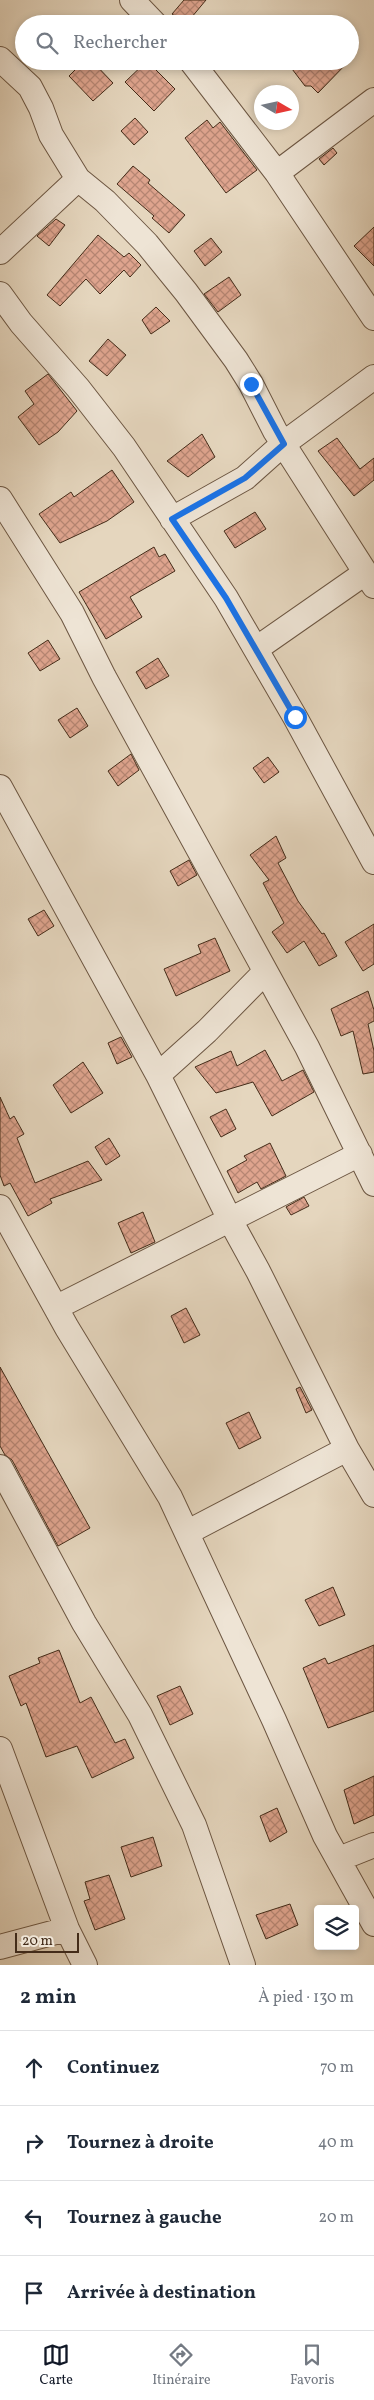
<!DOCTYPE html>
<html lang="fr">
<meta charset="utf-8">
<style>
body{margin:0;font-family:Vollkorn,serif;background:#f2f2f3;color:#1f2937}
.controls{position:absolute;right:15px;bottom:15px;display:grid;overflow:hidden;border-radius:5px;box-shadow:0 2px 8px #0003}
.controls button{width:45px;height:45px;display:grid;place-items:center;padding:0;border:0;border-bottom:1px solid #e0e1e3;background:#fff;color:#1f2937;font:25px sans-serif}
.compass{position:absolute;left:254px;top:85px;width:45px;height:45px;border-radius:50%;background:#fff;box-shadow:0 2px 8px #0003;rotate:99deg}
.scale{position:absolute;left:15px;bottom:12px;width:64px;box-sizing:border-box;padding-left:5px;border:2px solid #442c19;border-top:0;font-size:14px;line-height:18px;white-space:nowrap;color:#442c19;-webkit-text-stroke:4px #eee4d5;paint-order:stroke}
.stop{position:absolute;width:15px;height:15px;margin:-11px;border:4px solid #1a73e8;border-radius:50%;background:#fff}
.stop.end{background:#1a73e8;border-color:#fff;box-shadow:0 1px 5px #0008}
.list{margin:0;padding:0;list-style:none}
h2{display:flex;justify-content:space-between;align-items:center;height:65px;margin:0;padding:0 20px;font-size:21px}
h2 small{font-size:16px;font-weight:400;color:#747a83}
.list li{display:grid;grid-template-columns:32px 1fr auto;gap:15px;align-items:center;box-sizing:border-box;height:75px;padding:0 20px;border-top:1px solid #e0e1e3}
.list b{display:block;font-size:19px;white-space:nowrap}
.list em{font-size:16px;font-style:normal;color:#747a83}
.icon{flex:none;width:28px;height:28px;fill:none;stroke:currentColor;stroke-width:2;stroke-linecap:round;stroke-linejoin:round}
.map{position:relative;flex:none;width:374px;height:1965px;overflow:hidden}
.search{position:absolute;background:#fff;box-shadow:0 2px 8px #0003;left:15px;right:15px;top:15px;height:55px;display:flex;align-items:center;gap:12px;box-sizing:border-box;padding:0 18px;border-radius:28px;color:#747a83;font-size:19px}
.sheet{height:365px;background:#fff}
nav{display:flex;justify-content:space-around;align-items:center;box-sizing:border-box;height:70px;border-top:1px solid #e0e1e3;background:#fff;font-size:14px;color:#747a83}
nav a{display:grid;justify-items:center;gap:2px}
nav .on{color:#111827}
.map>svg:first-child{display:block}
.building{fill:url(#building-cross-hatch);stroke:#442c19}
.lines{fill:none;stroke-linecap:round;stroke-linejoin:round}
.street-casing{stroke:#6c5642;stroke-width:26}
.street{stroke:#eee4d5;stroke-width:24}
.route{stroke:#1a73e8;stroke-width:6}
</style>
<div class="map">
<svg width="374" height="1965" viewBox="0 0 374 1965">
<defs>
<pattern id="building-cross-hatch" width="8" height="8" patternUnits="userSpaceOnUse" patternTransform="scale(1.25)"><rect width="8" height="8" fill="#dea48e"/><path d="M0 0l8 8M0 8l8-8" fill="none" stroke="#b68673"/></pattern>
</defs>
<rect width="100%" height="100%" fill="#e5d6be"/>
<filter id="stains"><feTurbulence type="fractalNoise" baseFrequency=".004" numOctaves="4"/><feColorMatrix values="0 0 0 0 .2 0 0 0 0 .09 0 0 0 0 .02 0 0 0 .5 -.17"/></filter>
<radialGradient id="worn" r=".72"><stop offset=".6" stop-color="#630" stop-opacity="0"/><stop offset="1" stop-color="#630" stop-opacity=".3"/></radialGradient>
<path class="building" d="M184 0H206L186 24 172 14Z
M84 61H92L113 83 93 101 69 76Z
M147 61 175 89 154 111 125 82Z
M286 61H349L318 93 311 86H305Z
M135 118 148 132 134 145 121 131Z
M207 120 213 128 220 122 257 170 226 193 185 138Z
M333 148 337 153 324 165 319 159Z
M133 166 150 180 148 183 185 215 169 233 152 218 154 216 117 184Z
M56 219 65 225 49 246 37 236Z
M374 227V266L354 246Z
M98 235 124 257 129 253 141 265 130 277 124 270 100 294 86 279 60 306 47 295Z
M211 238 222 252 205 266 194 251Z
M229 277 241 295 218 312 204 294Z
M156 307 170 321 151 334 142 320Z
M108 339 126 355 107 376 89 361Z
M48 374 77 411 58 432 39 445 18 417 34 404 25 391Z
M202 434 215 457 188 477 167 461Z
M337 438 360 469 374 458V480L354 496 318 451Z
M112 470 134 502 107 521 60 543 39 514 71 492 74 497Z
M255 512 266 529 235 548 224 531Z
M154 547 159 557 165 554 175 571 130 597 142 617 106 639 79 592Z
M48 640 60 659 40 671 28 653Z
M158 658 169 676 146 689 136 672Z
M77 708 88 726 70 738 58 720Z
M131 754 139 770 118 786 108 771Z
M268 757 279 772 264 783 253 768Z
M276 836 286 858 278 863 298 901 322 934 324 933 337 956 319 966 304 941 287 953 272 932 284 923 263 883 269 880 250 855Z
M189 860 197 875 178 886 170 871Z
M44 910 54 926 38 936 28 919Z
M374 924V964L363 971 345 942Z
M215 938 230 971 176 996 164 969 201 953 198 945Z
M368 991 374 1010V1021L368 1024 374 1051V1072L363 1074 353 1031 341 1036 331 1009Z
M121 1037 132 1057 117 1064 108 1043Z
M265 1050 282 1081 303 1070 314 1092 272 1116 253 1082 216 1093 195 1067 231 1051 237 1066Z
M83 1062 103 1093 71 1113 53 1085Z
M0 1097 10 1119 14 1116 24 1134 17 1138 35 1183 88 1161 102 1180 50 1199 52 1203 28 1216 10 1183 4 1186 0 1175Z
M226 1109 236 1129 221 1137 210 1117Z
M109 1138 120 1156 106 1165 95 1147Z
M270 1143 286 1176 261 1189 257 1182 238 1193 227 1171 247 1160 244 1156Z
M304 1197 309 1206 291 1215 286 1207Z
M143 1212 155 1242 131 1253 118 1223Z
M186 1308 200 1335 184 1343 171 1316Z
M0 1367 90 1528 58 1546 12 1460 5 1455 0 1446Z
M300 1387 312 1410 306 1413 296 1389Z
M249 1412 261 1438 239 1449 226 1423Z
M333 1587 345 1615 319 1626 305 1600Z
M374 1645V1711L328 1728 303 1668 325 1658 328 1664Z
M59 1650 80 1703 91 1697 115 1743 125 1739 134 1758 92 1778 77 1746 46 1757 26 1703 21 1706 9 1676 40 1663 38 1658Z
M180 1686 193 1714 170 1725 157 1696Z
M374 1776V1815L354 1824 344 1790Z
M277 1808 287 1832 270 1842 260 1816Z
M153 1837 162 1866 131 1877 121 1847Z
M109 1875 125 1919 95 1930 84 1901 90 1899 85 1882Z
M290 1904 298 1925 266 1939 256 1915Z"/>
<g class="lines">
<defs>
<path id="street" d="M132 0 155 24
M0 59 30 87 41 108 51 135 78 179 105 201 147 244 186 292 236 360 251 384 275 431 374 586
M191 61 277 173 374 318
M277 173 374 100
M0 252 78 179
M0 294 21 323 78 388 124 447 226 598 295 717 374 862
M0 499 72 613 104 677 307 1047 374 1184
M172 519 245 478 283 444 374 377
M256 649 365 573
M0 787 158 1075 230 1220 258 1271 347 1449 374 1495
M158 1075 207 1031 265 972
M0 1207 67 1328 170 1497 274 1720 325 1836 374 1924
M57 1307 360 1154
M0 1467 84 1623 140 1715 194 1825 243 1965
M188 1532 347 1449
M0 1749 67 1929 85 1965
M339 1859 374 1845
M0 1947 67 1929"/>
</defs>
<use href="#street" class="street-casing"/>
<use href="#street" class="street"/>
</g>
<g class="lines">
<path class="route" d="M251 384 284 444 245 478 172 519 226 598 295 717"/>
</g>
<rect width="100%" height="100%" filter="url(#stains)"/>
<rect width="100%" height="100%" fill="url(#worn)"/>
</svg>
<div class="controls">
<button><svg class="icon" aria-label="layers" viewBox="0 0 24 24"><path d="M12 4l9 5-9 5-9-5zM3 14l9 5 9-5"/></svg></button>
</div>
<svg class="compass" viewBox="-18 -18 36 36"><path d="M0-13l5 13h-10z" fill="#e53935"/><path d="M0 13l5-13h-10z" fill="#747a83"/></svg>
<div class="scale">20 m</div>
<div class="stop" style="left:295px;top:717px"></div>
<div class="stop end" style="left:251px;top:384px"></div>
<div class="search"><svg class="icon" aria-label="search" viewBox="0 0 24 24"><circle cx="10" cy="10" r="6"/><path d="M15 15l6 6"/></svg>Rechercher</div>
</div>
<section class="sheet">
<h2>2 min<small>À pied · 130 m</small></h2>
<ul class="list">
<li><svg class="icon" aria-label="ahead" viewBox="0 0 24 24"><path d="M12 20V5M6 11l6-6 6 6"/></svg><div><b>Continuez</b></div><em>70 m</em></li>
<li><svg class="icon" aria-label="right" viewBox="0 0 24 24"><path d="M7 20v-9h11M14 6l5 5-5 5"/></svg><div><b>Tournez à droite</b></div><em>40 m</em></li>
<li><svg class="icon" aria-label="left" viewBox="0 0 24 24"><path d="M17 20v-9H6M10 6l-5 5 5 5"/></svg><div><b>Tournez à gauche</b></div><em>20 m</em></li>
<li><svg class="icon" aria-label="arrive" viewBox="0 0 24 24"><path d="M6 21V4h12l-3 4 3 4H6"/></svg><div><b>Arrivée à destination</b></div></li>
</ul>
</section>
<nav>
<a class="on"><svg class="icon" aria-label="map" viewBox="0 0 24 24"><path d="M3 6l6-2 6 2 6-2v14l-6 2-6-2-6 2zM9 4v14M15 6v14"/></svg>Carte</a>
<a><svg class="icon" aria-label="directions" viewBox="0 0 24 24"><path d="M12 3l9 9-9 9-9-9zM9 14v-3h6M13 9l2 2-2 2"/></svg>Itinéraire</a>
<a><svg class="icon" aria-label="saved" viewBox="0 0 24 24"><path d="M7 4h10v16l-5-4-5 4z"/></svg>Favoris</a>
</nav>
